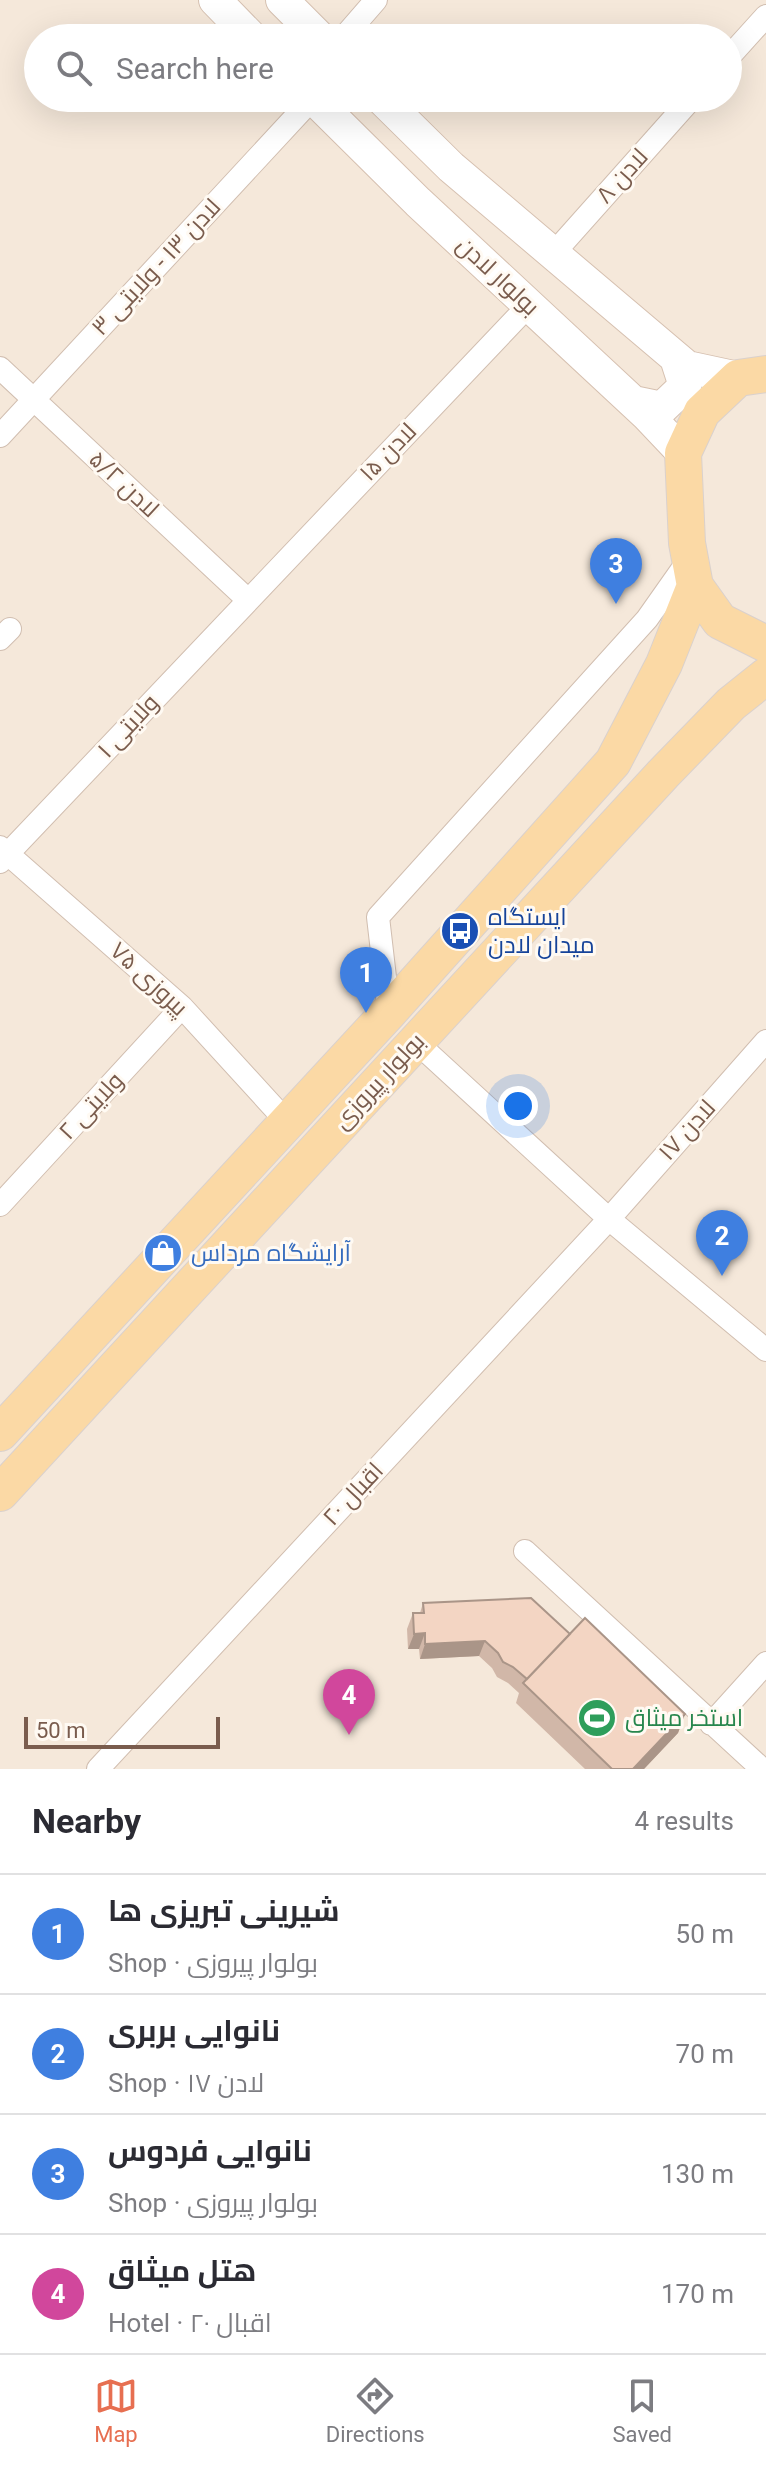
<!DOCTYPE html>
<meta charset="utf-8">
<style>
body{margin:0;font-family:Roboto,Cairo,sans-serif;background:#f2f2f3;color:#2b2b33}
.scale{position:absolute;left:24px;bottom:20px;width:196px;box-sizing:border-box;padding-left:8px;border:4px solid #7a5c4d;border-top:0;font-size:22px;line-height:28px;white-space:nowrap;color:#7a5c4d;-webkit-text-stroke:6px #fffaf3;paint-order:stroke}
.you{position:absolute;left:518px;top:1106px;width:28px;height:28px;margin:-20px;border:6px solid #fff;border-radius:50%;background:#1a73e8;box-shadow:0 0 0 12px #1a73e833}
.badge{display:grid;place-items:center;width:52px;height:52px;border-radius:50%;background:#e76f51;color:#fff;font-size:26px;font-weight:700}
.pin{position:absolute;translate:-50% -66px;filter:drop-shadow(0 2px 4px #0008)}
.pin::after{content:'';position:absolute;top:42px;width:28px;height:24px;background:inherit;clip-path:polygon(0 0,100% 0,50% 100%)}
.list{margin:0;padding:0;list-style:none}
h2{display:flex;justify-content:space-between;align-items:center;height:104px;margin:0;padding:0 32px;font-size:34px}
h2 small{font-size:26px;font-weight:400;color:#7c7c81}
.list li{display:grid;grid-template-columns:52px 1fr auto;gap:24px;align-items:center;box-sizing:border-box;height:120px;padding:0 32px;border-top:2px solid #e1e1e2}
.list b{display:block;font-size:30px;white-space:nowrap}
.list p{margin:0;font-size:26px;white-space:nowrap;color:#7c7c81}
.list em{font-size:26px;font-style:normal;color:#7c7c81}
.icon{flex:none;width:44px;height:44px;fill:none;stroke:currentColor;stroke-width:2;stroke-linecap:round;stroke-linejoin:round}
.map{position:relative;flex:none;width:766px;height:1769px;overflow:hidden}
.search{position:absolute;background:#fff;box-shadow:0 8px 32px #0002;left:24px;right:24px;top:24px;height:88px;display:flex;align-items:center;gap:20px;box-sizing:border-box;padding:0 28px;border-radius:44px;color:#7c7c81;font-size:30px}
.sheet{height:584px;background:#fff}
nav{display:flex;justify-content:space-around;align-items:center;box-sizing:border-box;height:112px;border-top:2px solid #e1e1e2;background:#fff;font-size:22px;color:#7c7c81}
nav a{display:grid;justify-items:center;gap:4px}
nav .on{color:#e76f51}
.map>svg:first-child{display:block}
.residential{fill:#f5e8da;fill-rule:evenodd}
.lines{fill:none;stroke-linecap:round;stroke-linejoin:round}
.street-casing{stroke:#d1beb0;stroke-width:24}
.secondary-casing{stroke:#d6c0b0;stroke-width:34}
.primary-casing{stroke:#dad1cd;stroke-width:38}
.street{stroke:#fff;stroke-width:22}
.secondary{stroke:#fff;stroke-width:32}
.primary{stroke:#fbd9a5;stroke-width:36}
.wall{fill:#d1b7a8}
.shaded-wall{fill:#aa9588}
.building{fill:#f3d5c3;stroke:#aa9588;stroke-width:2}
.labels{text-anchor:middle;stroke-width:6;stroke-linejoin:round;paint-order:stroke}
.street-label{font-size:24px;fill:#7a5c4d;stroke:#fffaf3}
.transit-label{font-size:24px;fill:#164399;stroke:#fffaf3;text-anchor:start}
.shop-label{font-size:24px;fill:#366cbe;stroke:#fffaf3;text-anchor:start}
.leisure-label{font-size:24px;fill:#27864d;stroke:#fffaf3;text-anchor:start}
</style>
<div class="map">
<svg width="766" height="1769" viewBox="0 0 766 1769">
<rect width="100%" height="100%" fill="#fdf6ec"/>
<path class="residential" d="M0 0H766V1769H0ZM38 38H728V98H38Z"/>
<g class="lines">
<defs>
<path id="street" d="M343 38 376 0
M728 58 766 16
M553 254 692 98
M0 368 248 600
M0 436 313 98
M0 639 10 629
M0 847 182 1007 287 1122
M0 862 529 305
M389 1012 378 917 647 619 690 558
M415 1041 609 1219 766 1350
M0 1205 182 1007
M525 1551 762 1769
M711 1724 766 1663
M98 1769 609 1219 766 1041"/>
<path id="secondary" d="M215 0 252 38
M282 0 320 38
M313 98 418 202 647 415 683 453
M381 98 451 167 687 367 738 378
M633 402 662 408 685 386 676 358"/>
<path id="primary" d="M766 374 738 378 702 412 683 453 687 543 695 586 720 621 766 644
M0 1433 389 1012 613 762 664 664 695 586
M0 1493 663 774 731 704 766 676"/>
</defs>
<use href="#street" class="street-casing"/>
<use href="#secondary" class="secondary-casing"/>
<use href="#primary" class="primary-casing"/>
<use href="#street" class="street"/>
<use href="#secondary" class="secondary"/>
<use href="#primary" class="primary"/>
</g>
<path class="wall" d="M423 1603 570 1634 685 1714 678 1733 644 1769H585L516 1703 519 1693 508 1683 497 1677 492 1668 479 1656 420 1659 419 1649H408L407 1629 413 1613H420Z"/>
<path class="shaded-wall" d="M425 1633 419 1649H408L414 1634Z
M485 1641 479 1656 420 1659 425 1644Z
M685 1714 678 1733 644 1769H633Z"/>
<path class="building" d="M531 1598 570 1634 527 1679 513 1667 503 1662 498 1653 485 1641 425 1644V1633L414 1634 413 1613H424L423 1603Z
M585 1618 685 1714 633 1769H612L523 1683Z"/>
<defs>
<symbol id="bus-disc" viewBox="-11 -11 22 22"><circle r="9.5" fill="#1a4fb4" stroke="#fffaf3"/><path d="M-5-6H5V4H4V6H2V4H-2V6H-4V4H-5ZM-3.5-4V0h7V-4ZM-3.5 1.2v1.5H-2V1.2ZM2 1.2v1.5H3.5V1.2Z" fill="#fff"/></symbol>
<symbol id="shop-disc" viewBox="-11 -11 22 22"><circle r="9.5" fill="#3f7fe0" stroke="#fffaf3"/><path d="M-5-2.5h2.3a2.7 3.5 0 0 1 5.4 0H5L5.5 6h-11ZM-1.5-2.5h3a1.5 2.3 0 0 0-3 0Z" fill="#fff"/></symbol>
<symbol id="stadium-disc" viewBox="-11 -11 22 22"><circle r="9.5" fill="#2e9e5b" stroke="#fffaf3"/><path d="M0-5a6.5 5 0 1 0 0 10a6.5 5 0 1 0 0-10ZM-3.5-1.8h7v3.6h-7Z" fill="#fff"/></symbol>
</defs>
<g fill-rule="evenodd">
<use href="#bus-disc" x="438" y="909" width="44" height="44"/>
<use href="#shop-disc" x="141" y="1231" width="44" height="44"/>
<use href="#stadium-disc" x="575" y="1696" width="44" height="44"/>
</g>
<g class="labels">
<g class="street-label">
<text transform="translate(622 176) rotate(-48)" y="8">لادن ۸</text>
<text transform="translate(156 267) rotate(-47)" y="8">لادن ۱۳ - ولایتی ۳</text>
<text transform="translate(498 276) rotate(43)" y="8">بولوار لادن</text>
<text transform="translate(388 452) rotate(-46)" y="8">لادن ۱۵</text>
<text transform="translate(124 484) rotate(43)" y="8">لادن ۵/۲</text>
<text transform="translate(128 726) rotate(-47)" y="8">ولایتی ۱</text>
<text transform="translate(149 979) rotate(43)" y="8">پیروزی ۷۵</text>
<text transform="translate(379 1081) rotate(-47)" y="8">بولوار پیروزی</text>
<text transform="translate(91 1106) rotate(-47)" y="8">ولایتی ۲</text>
<text transform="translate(687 1130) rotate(-48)" y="8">لادن ۱۷</text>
<text transform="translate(353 1494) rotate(-47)" y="8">اقبال ۲۰</text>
</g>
<g class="transit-label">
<text x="488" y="925">ایستگاه<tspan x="488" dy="28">میدان لادن</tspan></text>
</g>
<g class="shop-label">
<text x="191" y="1261">آرایشگاه مرداس</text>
</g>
<g class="leisure-label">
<text x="625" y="1726">استخر میثاق</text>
</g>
</g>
</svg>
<div class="scale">50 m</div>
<div class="you"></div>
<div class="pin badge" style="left:366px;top:1013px;background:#3f7fe0">1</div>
<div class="pin badge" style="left:722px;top:1276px;background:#3f7fe0">2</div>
<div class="pin badge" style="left:616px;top:604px;background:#3f7fe0">3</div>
<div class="pin badge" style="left:349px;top:1735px;background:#d1479c">4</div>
<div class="search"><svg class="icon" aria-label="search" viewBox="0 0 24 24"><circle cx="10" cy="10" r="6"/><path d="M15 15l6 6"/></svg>Search here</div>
</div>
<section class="sheet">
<h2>Nearby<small>4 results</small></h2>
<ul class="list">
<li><span class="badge" style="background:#3f7fe0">1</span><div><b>شیرینی تبریزی ها</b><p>Shop · بولوار پیروزی</p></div><em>50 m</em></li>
<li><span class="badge" style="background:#3f7fe0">2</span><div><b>نانوایی بربری</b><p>Shop · لادن ۱۷</p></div><em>70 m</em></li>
<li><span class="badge" style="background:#3f7fe0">3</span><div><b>نانوایی فردوس</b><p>Shop · بولوار پیروزی</p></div><em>130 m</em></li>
<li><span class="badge" style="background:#d1479c">4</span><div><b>هتل میثاق</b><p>Hotel · اقبال ۲۰</p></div><em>170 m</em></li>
</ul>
</section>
<nav>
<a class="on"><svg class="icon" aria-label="map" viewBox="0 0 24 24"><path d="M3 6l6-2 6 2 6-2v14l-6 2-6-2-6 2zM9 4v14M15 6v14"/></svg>Map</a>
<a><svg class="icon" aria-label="directions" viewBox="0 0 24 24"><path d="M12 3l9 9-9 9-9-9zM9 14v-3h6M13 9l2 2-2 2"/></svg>Directions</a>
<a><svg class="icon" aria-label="saved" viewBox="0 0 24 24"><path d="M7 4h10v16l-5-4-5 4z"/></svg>Saved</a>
</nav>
